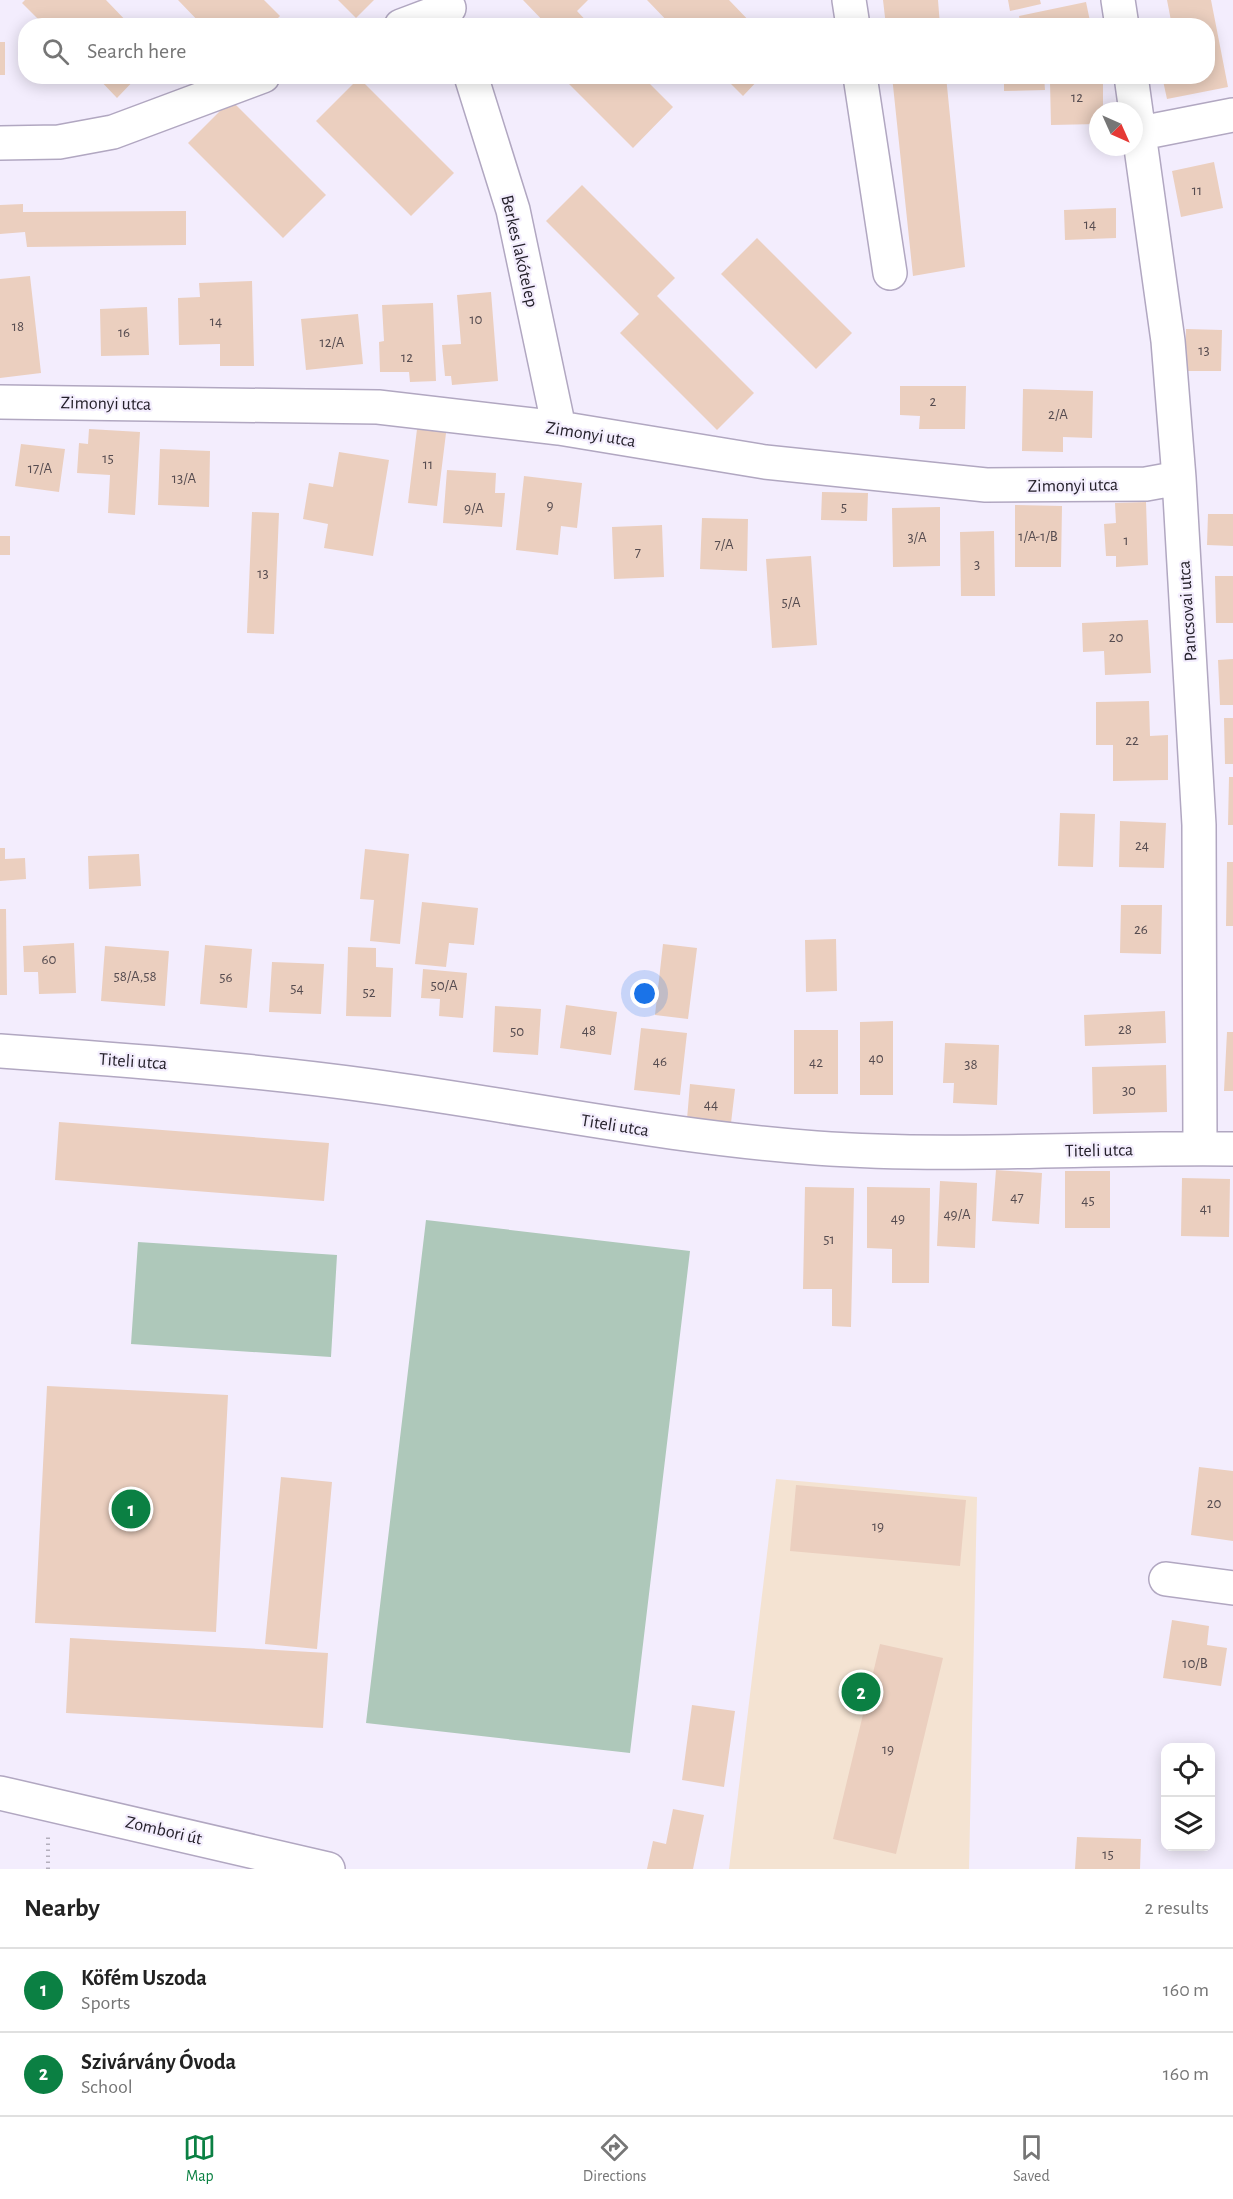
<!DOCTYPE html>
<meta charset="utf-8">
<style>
body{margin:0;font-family:"Alegreya Sans",sans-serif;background:#f6f6f6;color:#222}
.controls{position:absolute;right:18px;bottom:18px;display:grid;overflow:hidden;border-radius:12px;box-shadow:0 3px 15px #0003}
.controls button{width:54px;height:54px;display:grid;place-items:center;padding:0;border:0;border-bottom:2px solid #e0e0e0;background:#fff;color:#222;font:30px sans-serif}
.compass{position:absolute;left:1089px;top:102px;width:54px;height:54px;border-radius:50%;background:#fff;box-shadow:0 3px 15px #0003;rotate:135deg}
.you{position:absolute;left:645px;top:994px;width:21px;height:21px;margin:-15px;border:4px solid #fff;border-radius:50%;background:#1a73e8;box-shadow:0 0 0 9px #1a73e833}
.badge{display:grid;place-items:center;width:39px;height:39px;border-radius:50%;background:#0b8043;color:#fff;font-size:20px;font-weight:700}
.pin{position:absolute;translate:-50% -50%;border:3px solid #fff;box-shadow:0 2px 6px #0006}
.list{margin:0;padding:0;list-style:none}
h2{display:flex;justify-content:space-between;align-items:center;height:78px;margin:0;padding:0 24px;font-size:26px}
h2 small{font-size:20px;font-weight:400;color:#767676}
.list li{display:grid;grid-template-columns:39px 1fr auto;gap:18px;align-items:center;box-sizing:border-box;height:84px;padding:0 24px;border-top:2px solid #e0e0e0}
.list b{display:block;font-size:22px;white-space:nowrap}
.list p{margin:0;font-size:20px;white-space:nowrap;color:#767676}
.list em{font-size:20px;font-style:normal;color:#767676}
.icon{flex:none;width:33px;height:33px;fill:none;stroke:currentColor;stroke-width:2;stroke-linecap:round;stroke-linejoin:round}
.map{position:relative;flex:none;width:1233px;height:1869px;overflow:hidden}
.search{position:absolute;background:#fff;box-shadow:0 3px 15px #0003;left:18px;right:18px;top:18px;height:66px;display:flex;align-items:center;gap:15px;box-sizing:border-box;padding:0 21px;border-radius:24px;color:#767676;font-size:22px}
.sheet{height:246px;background:#fff}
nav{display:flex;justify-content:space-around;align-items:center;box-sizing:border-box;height:84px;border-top:2px solid #e0e0e0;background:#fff;font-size:16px;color:#767676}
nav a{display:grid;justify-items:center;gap:3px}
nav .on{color:#0b8043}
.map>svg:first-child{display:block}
.education{fill:#f4e3d2}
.green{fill:#aec8ba}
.building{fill:#ebcfbf}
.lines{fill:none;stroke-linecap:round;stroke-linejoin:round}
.minor-casing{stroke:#b1a7c1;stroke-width:36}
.path{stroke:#b4afbd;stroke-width:4;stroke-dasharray:1.5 4.5;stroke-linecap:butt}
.minor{stroke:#fff;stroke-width:33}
.labels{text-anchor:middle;stroke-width:4.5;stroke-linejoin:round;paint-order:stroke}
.number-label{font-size:15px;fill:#564c50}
.street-label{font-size:18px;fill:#25212b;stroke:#f3edfd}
</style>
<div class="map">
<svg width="1233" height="1869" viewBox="0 0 1233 1869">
<rect width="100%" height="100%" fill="#f3edfd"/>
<path class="education" d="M776 1479 977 1497 969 1869H729Z"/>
<path class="green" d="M426 1220 690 1251 630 1753 366 1723Z
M138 1242 337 1255 331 1357 131 1344Z"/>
<path class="building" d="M25 0H106L131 26H45L22 3Z
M178 0H264L280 16 270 26H203Z
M338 0H374L356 18Z
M523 0H588L577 11 591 26H548Z
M647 0H729L754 26H672Z
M883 0H938L940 26H886Z
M1008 0H1040L1041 4 1010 11Z
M1167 0H1211L1228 87 1167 99 1162 76H1208V26H1172Z
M1086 2 1091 26H1021L1019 16Z
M0 42H5V75H0Z
M96 76H138L117 98Z
M561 76H642L673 107 633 148Z
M723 76H762L743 96Z
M892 76H946L965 267 913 276Z
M1004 76H1044L1045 90 1004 91Z
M359 78 454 173 411 216 316 121Z
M1103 81V111H1098V124L1051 125 1050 82Z
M231 100 326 195 283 238 188 143Z
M1214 162 1223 208 1181 217 1172 171Z
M582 185 675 278 657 296 754 393 717 430 620 333 639 314 546 221Z
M23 204V212L186 211V245L27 247 25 232 0 234V205Z
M1116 208V238L1065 240 1064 210Z
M757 238 852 333 816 369 721 274Z
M30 276 41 373 0 378V279Z
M252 281 254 366H220V344L179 345 178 298 200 297 199 283Z
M491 292 498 381 452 385 451 376H445L442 345 461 344 457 295Z
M433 303 436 381 410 382 409 372H380L379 342 384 341 382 305Z
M147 307 149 355 101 356 100 309Z
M358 314 363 364 306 370 301 319Z
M1186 329 1222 330 1221 371H1185Z
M900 386H966L965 429H919L920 416 900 415Z
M1023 389 1093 391 1092 438 1063 437V452L1022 451Z
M418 421 447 425 437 506 408 503Z
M89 429 140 432 135 515 108 513 110 475 77 473 79 443 88 444Z
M21 444 65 449 59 492 15 486Z
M160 449 210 451 209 507 158 505Z
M339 452 389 460 373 556 324 548 328 524 303 519 309 483 333 487Z
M447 470 496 473 495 493H505L502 527 443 523Z
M524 476 582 483 577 528 561 526 558 555 516 550Z
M822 492 868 493 867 521 821 520Z
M1146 502 1148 565 1116 567V556H1106L1104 524 1116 523 1115 503Z
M1015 505 1062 506 1061 567H1015Z
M940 507V566L893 567 892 508Z
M252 512 279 513 274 634 247 633Z
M1208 514H1233V546L1207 545Z
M702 518 748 519 747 571 700 569Z
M662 525 664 577 614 579 612 527Z
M994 531 995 596H961L960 532Z
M0 536H10V555H0Z
M811 556 817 645 772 648 766 559Z
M1215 576H1233V623H1216Z
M1148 620 1151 673 1105 675 1104 651 1083 652 1082 623Z
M1233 659V705H1220L1218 660Z
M1149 701 1150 736 1168 735V780L1113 781V745H1096V702Z
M1224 718H1233V764H1225Z
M1229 777H1233V825H1228Z
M1060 813 1095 814 1093 867 1058 866Z
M1120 821 1166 823 1164 868 1119 867Z
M0 848H5V859L25 858 26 879 0 881Z
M365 849 409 854 400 944 370 941 374 900 360 899Z
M139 854 141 886 89 889 88 856Z
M1227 862H1233V926H1226Z
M422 902 478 908 474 945 449 943 446 967 415 964Z
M1121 905H1162L1161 954 1120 953Z
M0 909H6L7 995H0Z
M836 939 837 991 806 992 805 940Z
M74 943 76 993 39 994 38 972H24L23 946Z
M663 944 697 948 688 1019 655 1015Z
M205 945 252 949 247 1008 200 1004Z
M105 946 169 951 165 1006 101 1001Z
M348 947 376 948V967L393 968 391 1017 346 1016Z
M272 962 324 964 321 1014 269 1012Z
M423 969 467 973 463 1018 439 1016 440 999 421 998Z
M566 1005 617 1012 611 1055 560 1048Z
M495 1006 541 1009 538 1055 493 1052Z
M1165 1011 1166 1043 1085 1046 1084 1015Z
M893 1021V1095H860V1022Z
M641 1028 687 1033 680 1095 634 1090Z
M794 1030H838V1094H794Z
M1227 1032H1233V1091H1224Z
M945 1043 999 1045 997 1105 953 1103 954 1083H943Z
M1166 1065 1167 1112 1093 1114 1092 1067Z
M690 1084 735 1089 731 1123 687 1119Z
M59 1122 329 1143 324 1201 55 1180Z
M996 1170 1042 1173 1039 1224 992 1221Z
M1065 1171H1110V1228H1065Z
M1182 1178 1230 1179 1229 1237 1181 1236Z
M940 1181 977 1183 975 1248 937 1246Z
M805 1187 854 1188 851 1327 832 1326V1289H803Z
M867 1187 930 1188 929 1283H892V1249L867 1248Z
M47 1386 228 1395 216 1632 35 1623Z
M1199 1467 1233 1471V1541L1191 1535Z
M281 1477 332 1482 317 1649 265 1644Z
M796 1485 966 1500 960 1566 790 1551Z
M1172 1620 1209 1626 1207 1645 1227 1648 1221 1686 1163 1678Z
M70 1638 328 1653 323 1728 66 1713Z
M880 1644 943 1658 896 1854 833 1839Z
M692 1705 735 1711 724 1787 682 1780Z
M673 1809 704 1815 693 1869H647L653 1841 666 1844Z
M1077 1837 1141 1839 1140 1869H1075Z"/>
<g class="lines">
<defs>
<path id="minor" d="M849 0 853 26
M1118 0 1122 26
M401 26 449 8
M471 76 513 210 559 428
M860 76 890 273
M1131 76 1168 341 1179 478 1199 825 1200 1148
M1141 133 1233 115
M0 143 59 142 113 132 263 76
M0 402 378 407 559 428 765 462 986 485 1146 484 1179 478
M0 1051C124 1060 248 1069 372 1086 520 1106 666 1137 816 1148 955 1158 1094 1147 1233 1149
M1166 1579 1233 1588
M0 1793 328 1869"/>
</defs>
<use href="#minor" class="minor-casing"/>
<path class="path" d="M48 1869V1837"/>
<use href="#minor" class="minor"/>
</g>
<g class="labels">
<g class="number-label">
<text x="1077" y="102">12</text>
<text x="1197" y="195">11</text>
<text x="1090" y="229">14</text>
<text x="476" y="324">10</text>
<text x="216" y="326">14</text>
<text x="18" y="331">18</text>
<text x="124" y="337">16</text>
<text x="332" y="347">12/A</text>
<text x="1204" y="355">13</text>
<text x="407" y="362">12</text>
<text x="933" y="406">2</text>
<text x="1058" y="419">2/A</text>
<text x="108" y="463">15</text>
<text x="428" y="469">11</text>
<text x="40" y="473">17/A</text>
<text x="184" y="483">13/A</text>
<text x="550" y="510">9</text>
<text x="844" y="512">5</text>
<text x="474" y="513">9/A</text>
<text x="1038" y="541">1/A-1/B</text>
<text x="917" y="542">3/A</text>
<text x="1126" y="545">1</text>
<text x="724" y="549">7/A</text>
<text x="638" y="557">7</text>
<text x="977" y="569">3</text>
<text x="263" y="578">13</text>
<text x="791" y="607">5/A</text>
<text x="1116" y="642">20</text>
<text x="1132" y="745">22</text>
<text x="1142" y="850">24</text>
<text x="1141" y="934">26</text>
<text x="49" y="964">60</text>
<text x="135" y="981">58/A,58</text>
<text x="226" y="982">56</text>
<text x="444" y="990">50/A</text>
<text x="297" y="993">54</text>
<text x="369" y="997">52</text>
<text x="1125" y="1034">28</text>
<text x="589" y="1035">48</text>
<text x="517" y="1036">50</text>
<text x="876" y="1063">40</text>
<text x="660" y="1066">46</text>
<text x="816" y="1067">42</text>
<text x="971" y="1069">38</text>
<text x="1129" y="1095">30</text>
<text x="711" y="1109">44</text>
<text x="1017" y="1202">47</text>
<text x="1088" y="1205">45</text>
<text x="1206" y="1213">41</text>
<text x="957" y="1219">49/A</text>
<text x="898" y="1223">49</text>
<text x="829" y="1244">51</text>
<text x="1214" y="1508">20</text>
<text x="878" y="1531">19</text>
<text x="1195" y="1668">10/B</text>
<text x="888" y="1754">19</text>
<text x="1108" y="1859">15</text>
</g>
<g class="street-label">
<text transform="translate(520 251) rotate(77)" y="6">Berkes lakótelep</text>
<text transform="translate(106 403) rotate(1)" y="6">Zimonyi utca</text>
<text transform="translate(591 434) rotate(9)" y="6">Zimonyi utca</text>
<text transform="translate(1073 485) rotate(-1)" y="6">Zimonyi utca</text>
<text transform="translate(1187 611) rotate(-94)" y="6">Pancsovai utca</text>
<text transform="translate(133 1061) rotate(4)" y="6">Titeli utca</text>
<text transform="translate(615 1125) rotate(9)" y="6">Titeli utca</text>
<text transform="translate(1099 1150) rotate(-1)" y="6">Titeli utca</text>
<text transform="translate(164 1830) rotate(13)" y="6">Zombori út</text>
</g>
</g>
</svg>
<div class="controls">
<button><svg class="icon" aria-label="locate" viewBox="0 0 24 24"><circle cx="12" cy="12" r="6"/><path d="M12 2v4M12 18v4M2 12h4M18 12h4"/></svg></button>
<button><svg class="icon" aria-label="layers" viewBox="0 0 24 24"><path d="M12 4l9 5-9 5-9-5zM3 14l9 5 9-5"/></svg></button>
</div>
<svg class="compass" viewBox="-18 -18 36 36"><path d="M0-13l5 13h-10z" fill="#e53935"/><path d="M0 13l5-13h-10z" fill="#767676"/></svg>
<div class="you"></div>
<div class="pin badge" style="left:131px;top:1509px">1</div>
<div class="pin badge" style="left:861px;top:1692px">2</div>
<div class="search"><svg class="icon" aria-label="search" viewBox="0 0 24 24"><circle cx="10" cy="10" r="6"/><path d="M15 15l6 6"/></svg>Search here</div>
</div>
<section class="sheet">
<h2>Nearby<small>2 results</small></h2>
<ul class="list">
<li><span class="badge">1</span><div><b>Köfém Uszoda</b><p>Sports</p></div><em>160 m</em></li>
<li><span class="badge">2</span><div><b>Szivárvány Óvoda</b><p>School</p></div><em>160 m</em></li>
</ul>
</section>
<nav>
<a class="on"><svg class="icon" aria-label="map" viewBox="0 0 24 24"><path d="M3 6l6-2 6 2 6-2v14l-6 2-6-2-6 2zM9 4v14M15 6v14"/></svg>Map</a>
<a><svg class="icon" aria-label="directions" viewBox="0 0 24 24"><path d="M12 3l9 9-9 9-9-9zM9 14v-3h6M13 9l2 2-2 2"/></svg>Directions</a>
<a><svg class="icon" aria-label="saved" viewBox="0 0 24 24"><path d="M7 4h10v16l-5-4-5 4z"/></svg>Saved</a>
</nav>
